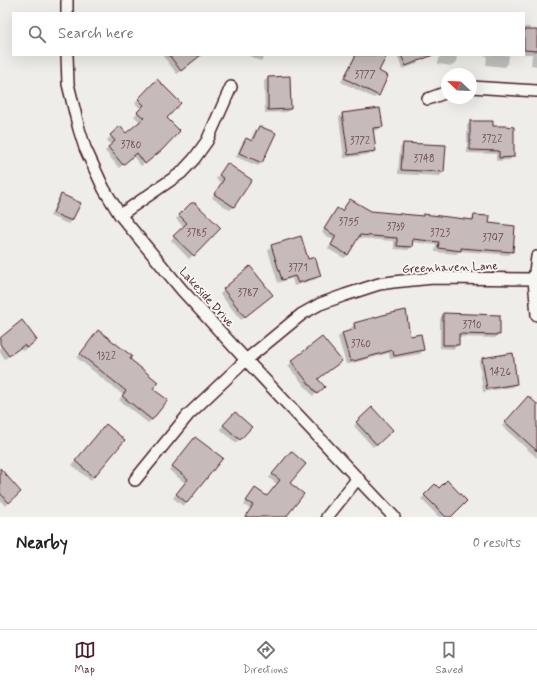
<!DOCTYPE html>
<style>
body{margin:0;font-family:Mynerve,sans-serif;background:#f6f6f6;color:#222}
.compass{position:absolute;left:441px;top:68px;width:36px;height:36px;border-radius:50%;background:#fff;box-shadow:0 4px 16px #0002;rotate:293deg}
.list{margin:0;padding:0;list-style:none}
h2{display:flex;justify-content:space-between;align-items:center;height:52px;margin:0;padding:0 16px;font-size:17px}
h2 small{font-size:13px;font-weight:400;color:#767676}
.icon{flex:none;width:22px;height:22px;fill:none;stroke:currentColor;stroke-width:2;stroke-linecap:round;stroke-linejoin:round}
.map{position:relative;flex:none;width:537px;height:517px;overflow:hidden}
.search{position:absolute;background:#fff;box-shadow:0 4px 16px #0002;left:12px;right:12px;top:12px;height:44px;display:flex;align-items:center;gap:10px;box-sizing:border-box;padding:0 14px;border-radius:0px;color:#767676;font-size:15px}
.sheet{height:112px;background:#fff}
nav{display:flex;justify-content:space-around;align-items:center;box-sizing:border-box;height:56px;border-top:1px solid #e0e0e0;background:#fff;font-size:11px;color:#767676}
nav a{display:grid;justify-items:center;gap:2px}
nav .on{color:#4a1f2b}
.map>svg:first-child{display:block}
.shadow{fill:#0003}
.building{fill:#c6babb;stroke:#4a1f2b}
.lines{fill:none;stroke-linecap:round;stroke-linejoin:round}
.street-casing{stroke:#4a1f2b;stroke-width:14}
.street{stroke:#f6f6f2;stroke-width:11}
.labels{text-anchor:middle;stroke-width:4;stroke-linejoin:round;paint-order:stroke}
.number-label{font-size:10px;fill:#69464f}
.street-label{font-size:12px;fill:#4a1f2b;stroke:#f6f6f2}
</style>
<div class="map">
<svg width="537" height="517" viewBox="0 0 537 517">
<rect width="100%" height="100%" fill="#efedea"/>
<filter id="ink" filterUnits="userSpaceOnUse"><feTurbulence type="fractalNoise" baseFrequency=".025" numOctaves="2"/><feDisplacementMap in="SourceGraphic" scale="8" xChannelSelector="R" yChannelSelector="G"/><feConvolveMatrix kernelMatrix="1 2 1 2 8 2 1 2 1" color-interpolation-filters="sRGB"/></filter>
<g filter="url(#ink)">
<path class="shadow" d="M524 27H530L529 31H537V66L531 65 532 54H524Z
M166 55H201L177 74 164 57Z
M247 55H266L261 61Z
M355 55H386L378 72V95L374 98 341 82Z
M397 55H418L420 60 417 64 402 69Z
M440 55H457L456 63 452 66 438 64Z
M481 55H509L508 63 505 67 486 65 487 56Z
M268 78 290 109 287 112 265 113 264 81Z
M157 81 166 118 157 153 141 166 133 156 119 168 105 151 111 145 107 140 120 128 126 134 140 122 134 116 141 109 135 103Z
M342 114 382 126 378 130 372 131 375 151 372 154 344 158 339 118Z
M471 122 492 127 513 156 510 160 496 161V154L467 153V125Z
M259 127 262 163 258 166 236 157 242 143 246 139 250 141 255 130Z
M403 144 445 146 443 172 440 176 398 174 400 148Z
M224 168 234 207 230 210 212 198 221 183 216 179Z
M62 195 80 203 71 221 68 224 50 216 58 199Z
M350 200 371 212 421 217 423 215 470 220 474 216 488 224 512 251 509 255 460 251 456 254 435 252 436 245 412 242 411 247 408 250 394 249V241L357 238 348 255 344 258 328 249 333 240 322 233 333 213 337 210 341 212 346 204Z
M191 204 219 228 189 259 171 240 184 227 176 219Z
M272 246 308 260 320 275 316 279 294 286 292 278 278 283 268 250Z
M250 268 269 298 241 320 220 294Z
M444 314 499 334 495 338 458 337V345L454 349 440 348V318Z
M354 324 410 337 423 350 420 354 390 359 389 353 350 364H346L338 337 342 334 352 331 351 328Z
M95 335 128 359 152 389V420L148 423 119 400 123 395 77 358Z
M0 339 33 343 23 351 20 348 5 359 0 352Z
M482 359 516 384 513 387 483 392 479 362Z
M292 362 337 364 317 380 320 391 313 396 288 366Z
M523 403 537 405V458L502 426Z
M372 409 392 430 373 447 354 426Z
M235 413 250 427 236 443 220 429Z
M103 429 94 477 90 480 72 465Z
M192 442 186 503 183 506 173 498 185 483 169 470Z
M287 455 289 483 285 517H245L250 509 244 505 252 492 255 489 267 497 277 484 269 478Z
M0 470 20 492 5 506 0 500Z
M435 486 450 517H439L421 499Z"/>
<path class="building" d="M524 30H537V51L524 50Z
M169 55H201L181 71Z
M356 55H387L379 71 388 76 379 96 344 78Z
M401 55H433L406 66Z
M290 76 291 109 268 110V77Z
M157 79 181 103 167 118 180 131 162 150 145 164 137 153 123 165 108 147 115 141 110 135 120 126 126 133 144 118 137 112 144 105 138 99Z
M380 108 383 127 373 128 376 151 348 155 342 113Z
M470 121H493V126H505L514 127V157L499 158V151L470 150Z
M259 126 276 133 262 163 239 153 246 138 252 141Z
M403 143 446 145 444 172 401 170Z
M227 163 252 180 234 207 214 194 224 179 219 175Z
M61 194 81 203 72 221 53 213Z
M350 199 371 211 423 216V214L473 220 474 215 490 216 489 223 515 226 513 252 461 248V251L438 248 439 242 413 239 412 247 397 246V238L360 235 348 255 331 245 336 236 324 229 337 208 342 211Z
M191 203H195L221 228 194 256 173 236 187 223 179 215Z
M301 236 308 259 315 257 321 276 298 283 295 276 282 280 271 245Z
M250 266 273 295 245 317 223 289Z
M406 310 410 336 421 334 424 350 394 356 393 350 354 361H350L342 333 355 329 354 323 383 315Z
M443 313 500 315V335L459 334V345H443Z
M22 320 37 340 27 348 24 345 9 356 0 344V338Z
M98 330 132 356 130 359 158 382 153 389 168 400 152 420 122 396 126 391 80 354Z
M322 337 342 361 318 379 325 387 317 394 291 361Z
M513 353 517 384 487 389 482 358Z
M528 396 537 404V451L505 422Z
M372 407 393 430 377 445 356 422Z
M235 412 252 427 240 440 223 425Z
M106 424 125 440 94 477 75 461Z
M195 437 223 458 187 503 176 494 188 479 172 466Z
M291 451 306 464 290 483 304 494 286 517H245L253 505 246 501 255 488 267 496 280 480 272 474Z
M0 468 21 492 9 503 0 493Z
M447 480 467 501 451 517H446L424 495 435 484 439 488Z"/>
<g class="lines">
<defs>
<path id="street" d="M67 0V13
M67 55 68 84 79 129 85 148 104 189 120 215 182 290 246 360 394 517
M471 87 537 91
M428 99 447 92
M120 215 181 173 194 159 207 141 231 87
M537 257 534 279 537 315
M135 480 188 415 246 360 302 314 320 304 345 295 379 284 393 282 433 278 534 279
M327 517 358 478"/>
</defs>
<use href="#street" class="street-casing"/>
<use href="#street" class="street"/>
</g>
</g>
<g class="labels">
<g class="number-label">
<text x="365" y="78">3777</text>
<text x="492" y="142">3722</text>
<text x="360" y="144">3772</text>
<text x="131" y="148">3780</text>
<text x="424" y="162">3748</text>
<text x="349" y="225">3755</text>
<text x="396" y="230">3739</text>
<text x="197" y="236">3785</text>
<text x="440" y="236">3723</text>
<text x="493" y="241">3707</text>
<text x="298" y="271">3771</text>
<text x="248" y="296">3787</text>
<text x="472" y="328">3710</text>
<text x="361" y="347">3760</text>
<text x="106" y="359">1322</text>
<text x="500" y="375">1426</text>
</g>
<g class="street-label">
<text transform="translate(450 267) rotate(-2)" y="4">Greenhaven Lane</text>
<text transform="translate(207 297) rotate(48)" y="4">Lakeside Drive</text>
</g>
</g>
</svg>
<svg class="compass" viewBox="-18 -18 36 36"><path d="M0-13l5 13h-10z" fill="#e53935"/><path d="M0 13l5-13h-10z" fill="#767676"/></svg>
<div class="search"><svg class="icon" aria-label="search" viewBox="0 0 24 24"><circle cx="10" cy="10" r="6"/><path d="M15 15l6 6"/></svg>Search here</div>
</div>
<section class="sheet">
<h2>Nearby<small>0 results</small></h2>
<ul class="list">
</ul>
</section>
<nav>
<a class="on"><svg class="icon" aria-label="map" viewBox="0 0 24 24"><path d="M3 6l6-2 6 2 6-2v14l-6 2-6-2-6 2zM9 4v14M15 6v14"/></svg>Map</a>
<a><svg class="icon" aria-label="directions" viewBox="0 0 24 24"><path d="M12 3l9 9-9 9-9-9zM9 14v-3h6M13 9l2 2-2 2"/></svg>Directions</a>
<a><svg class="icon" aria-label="saved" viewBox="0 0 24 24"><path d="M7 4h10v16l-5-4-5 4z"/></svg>Saved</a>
</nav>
